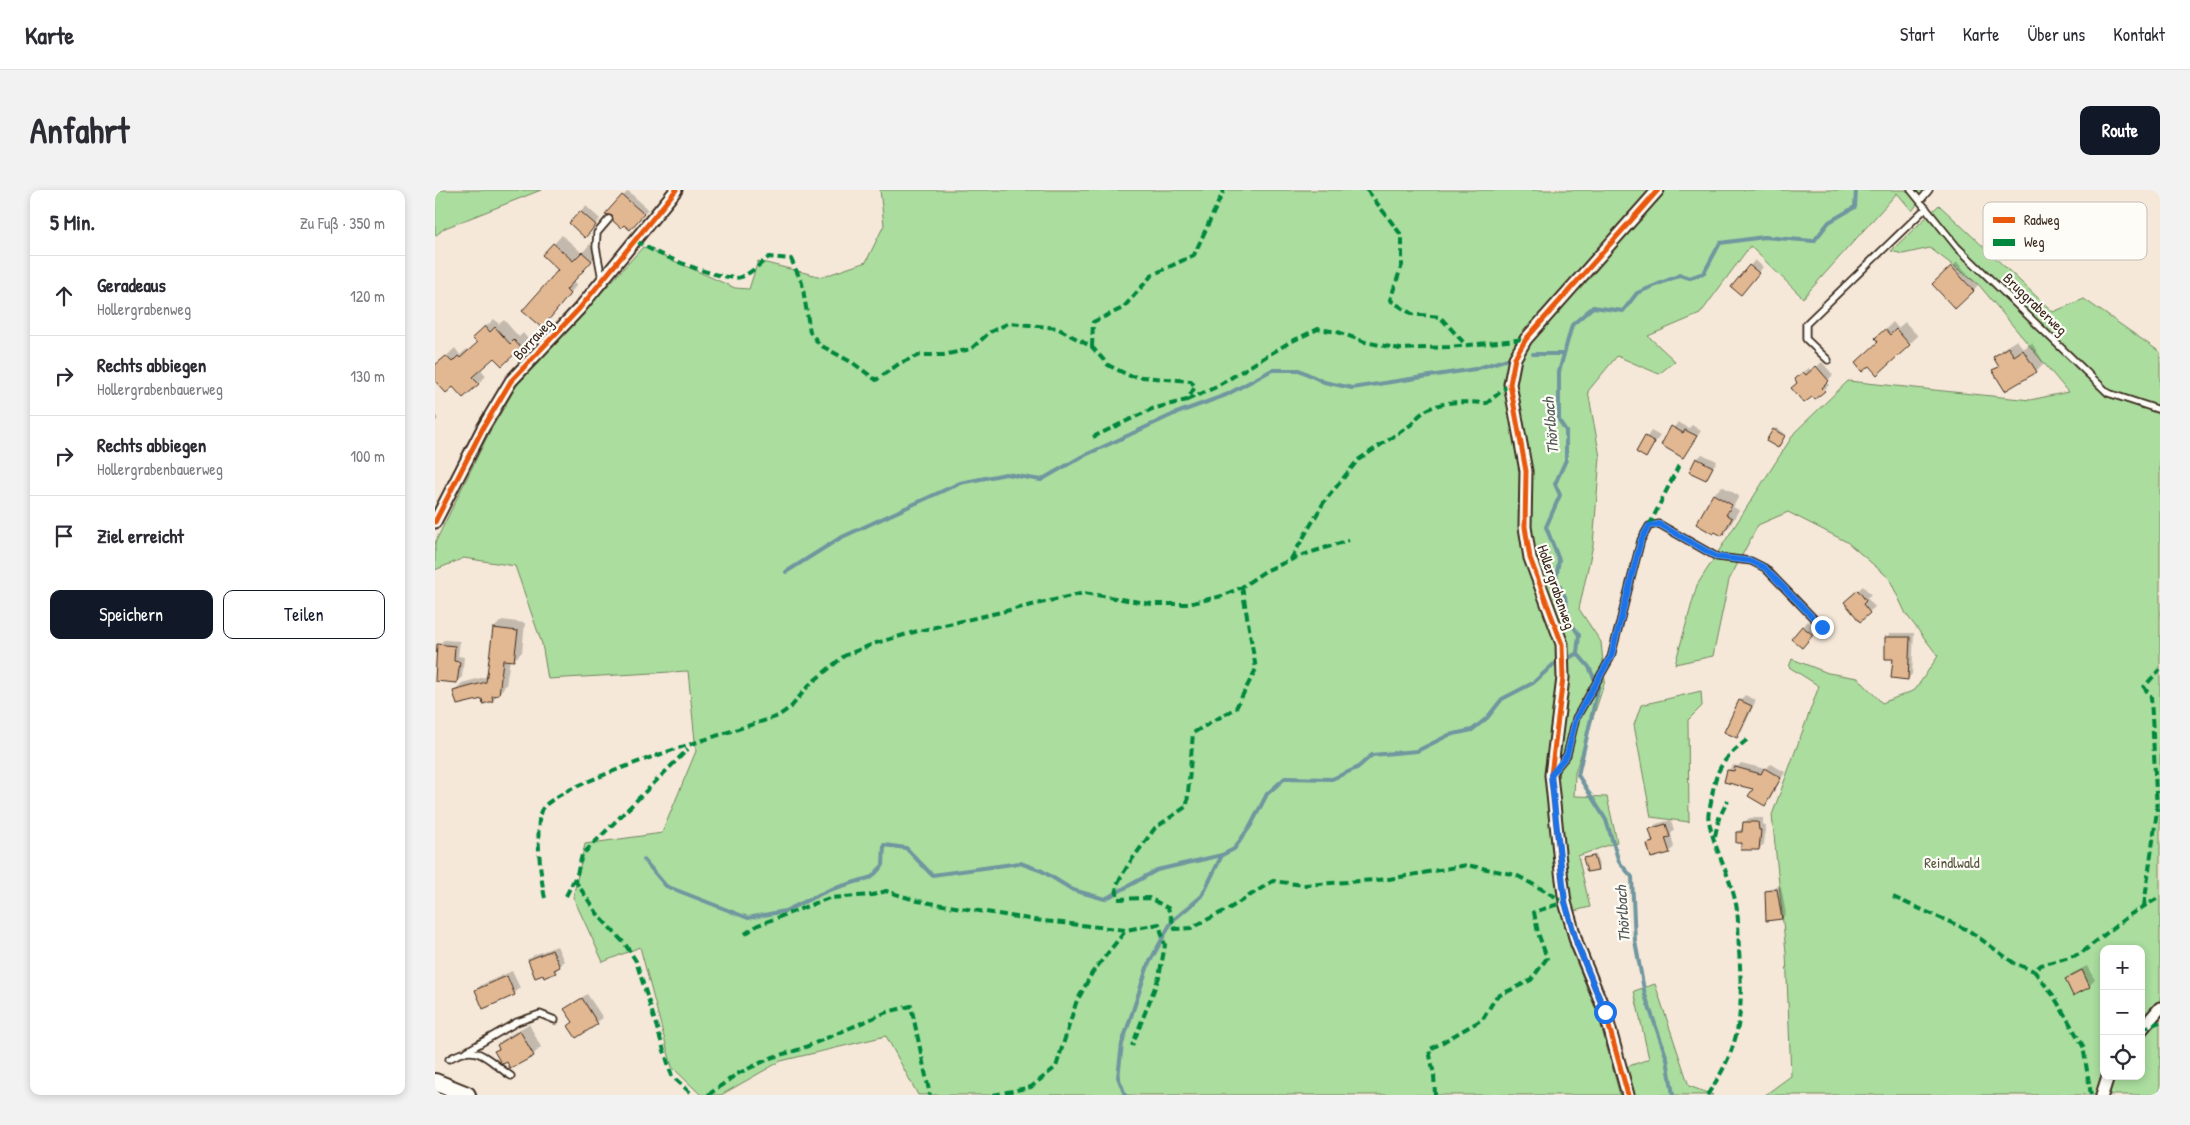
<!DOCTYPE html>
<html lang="de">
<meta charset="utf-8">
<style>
body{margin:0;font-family:"Patrick Hand",sans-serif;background:#f2f2f3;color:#2b2b33}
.controls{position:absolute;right:15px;bottom:15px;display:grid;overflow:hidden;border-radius:10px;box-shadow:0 2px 8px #0003}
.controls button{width:45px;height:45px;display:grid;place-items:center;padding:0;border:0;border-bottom:1px solid #e1e1e2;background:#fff;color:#2b2b33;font:25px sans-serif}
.stop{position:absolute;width:15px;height:15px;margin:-11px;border:4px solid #1a73e8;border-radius:50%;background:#fff}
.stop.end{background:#1a73e8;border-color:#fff;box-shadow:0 1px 5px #0008}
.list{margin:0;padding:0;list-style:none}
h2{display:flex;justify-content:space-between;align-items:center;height:65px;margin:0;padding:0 20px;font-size:21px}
h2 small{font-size:16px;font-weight:400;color:#7c7c81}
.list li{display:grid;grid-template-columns:32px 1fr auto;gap:15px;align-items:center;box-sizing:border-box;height:80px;padding:0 20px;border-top:1px solid #e1e1e2}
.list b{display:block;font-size:19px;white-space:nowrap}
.list p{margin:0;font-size:16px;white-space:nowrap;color:#7c7c81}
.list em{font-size:16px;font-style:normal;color:#7c7c81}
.actions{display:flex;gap:10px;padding:15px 20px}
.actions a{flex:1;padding:11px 0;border:1px solid #111827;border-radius:10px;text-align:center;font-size:18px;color:#111827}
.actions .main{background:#111827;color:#fff}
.icon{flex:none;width:28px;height:28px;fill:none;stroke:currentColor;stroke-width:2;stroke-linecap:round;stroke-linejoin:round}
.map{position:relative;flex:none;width:1725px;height:905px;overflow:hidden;border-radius:10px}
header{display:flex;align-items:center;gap:30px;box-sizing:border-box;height:70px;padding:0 25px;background:#fff;border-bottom:1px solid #e1e1e2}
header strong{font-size:24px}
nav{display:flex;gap:28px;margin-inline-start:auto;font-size:18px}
.intro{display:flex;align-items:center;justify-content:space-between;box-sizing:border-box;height:120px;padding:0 30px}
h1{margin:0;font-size:35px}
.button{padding:12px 22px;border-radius:10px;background:#111827;color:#fff;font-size:18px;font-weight:700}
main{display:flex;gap:30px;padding:0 30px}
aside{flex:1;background:#fff;border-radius:10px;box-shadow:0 2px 8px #0003}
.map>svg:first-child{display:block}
.green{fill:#aadd9e;stroke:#72845e;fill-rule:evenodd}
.shadow{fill:#0003}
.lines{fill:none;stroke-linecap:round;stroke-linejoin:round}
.stream{stroke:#70969f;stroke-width:4}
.building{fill:#e2b892;stroke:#3b2a1e}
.service-casing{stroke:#3b2a1e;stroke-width:9}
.minor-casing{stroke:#3b2a1e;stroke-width:15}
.secondary-casing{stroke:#3b2a1e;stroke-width:20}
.service{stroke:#fdfcf7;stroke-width:5.5}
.minor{stroke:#fdfcf7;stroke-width:11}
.secondary{stroke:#fdfcf7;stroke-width:16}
.quiet{stroke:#00873e;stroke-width:4;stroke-dasharray:8 4;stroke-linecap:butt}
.cycleway-casing{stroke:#fdfcf7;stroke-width:8}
.cycleway{stroke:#e8590c;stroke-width:5}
.route{stroke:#1a73e8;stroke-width:6}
.labels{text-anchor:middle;stroke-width:4.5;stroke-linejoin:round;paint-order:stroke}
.street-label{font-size:15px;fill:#3b2a1e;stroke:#fdfcf7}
.park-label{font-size:15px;fill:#57573e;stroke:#fdfcf7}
.water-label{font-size:16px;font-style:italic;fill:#515754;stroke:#fdfcf7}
.key{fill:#fdfcf7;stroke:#c3bdb6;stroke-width:1}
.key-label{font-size:14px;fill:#3b2a1e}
</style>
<header>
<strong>Karte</strong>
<nav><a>Start</a><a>Karte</a><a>Über uns</a><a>Kontakt</a></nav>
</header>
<div class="intro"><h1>Anfahrt</h1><a class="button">Route</a></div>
<main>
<aside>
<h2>5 Min.<small>Zu Fuß · 350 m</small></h2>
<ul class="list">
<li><svg class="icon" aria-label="ahead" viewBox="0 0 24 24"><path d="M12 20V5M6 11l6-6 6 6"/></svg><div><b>Geradeaus</b><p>Hollergrabenweg</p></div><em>120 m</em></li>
<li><svg class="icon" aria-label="right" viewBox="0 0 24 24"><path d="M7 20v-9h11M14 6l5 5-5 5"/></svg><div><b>Rechts abbiegen</b><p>Hollergrabenbauerweg</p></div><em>130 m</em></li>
<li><svg class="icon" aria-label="right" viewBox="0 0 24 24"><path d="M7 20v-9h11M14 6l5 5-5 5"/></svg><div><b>Rechts abbiegen</b><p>Hollergrabenbauerweg</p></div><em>100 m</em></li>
<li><svg class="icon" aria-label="arrive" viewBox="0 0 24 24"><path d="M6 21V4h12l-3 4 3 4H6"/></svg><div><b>Ziel erreicht</b></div></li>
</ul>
<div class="actions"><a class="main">Speichern</a><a>Teilen</a></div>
</aside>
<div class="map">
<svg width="1725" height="905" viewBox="0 0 1725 905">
<rect width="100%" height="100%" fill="#f5e8d9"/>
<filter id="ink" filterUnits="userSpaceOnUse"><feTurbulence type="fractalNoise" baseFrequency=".02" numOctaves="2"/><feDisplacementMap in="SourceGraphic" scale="10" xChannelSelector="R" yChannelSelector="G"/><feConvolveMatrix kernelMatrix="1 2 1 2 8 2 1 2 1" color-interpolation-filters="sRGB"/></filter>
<g filter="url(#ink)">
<path class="green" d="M0 0H106L10 38 0 46Z
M445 0H1493L1477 21 1462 3 1368 108 1315 56 1265 124 1213 146 1240 171 1224 184 1182 166 1153 201 1165 267 1158 355 1144 419 1166 452 1170 491 1140 583 1139 606 1172 607 1182 652 1143 666 1155 717 1127 724 1135 756 1163 825 1185 905H483L451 846 346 871 286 905H266L237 877 205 757 168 772 138 707 150 654 227 643 261 561 253 481 113 489 107 454 80 376 29 368 0 380V353L54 243 82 195 208 57 300 98 314 99 323 71 387 87 431 72 449 35Z
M1504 15 1618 122 1649 109 1725 162V905H1330L1356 886 1351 762 1337 625 1384 496 1354 477 1357 469 1393 483 1423 488 1447 513 1480 500 1503 466 1471 424 1454 388 1412 352 1353 322 1323 335 1294 390 1278 466 1240 474 1262 395 1360 242 1413 191 1595 210 1633 202 1544 95 1495 58 1468 64 1456 61ZM1669 759H1706V886H1669Z
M1266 501 1267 516 1253 530 1254 632 1216 627 1199 535 1206 515Z
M1220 794 1254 896 1278 905H1198L1191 877 1214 869 1199 801Z"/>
<path class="shadow" d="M193 1 213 19 200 33H189L179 25 172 23Z
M151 16 165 29 155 41 135 33Z
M127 45 147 63 155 54 164 63 138 91 142 95 114 128 124 80 109 65Z
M1320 70 1328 77 1311 99 1315 76Z
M1522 72 1543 95 1538 101 1504 89Z
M59 129 64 134 69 130 84 147 88 143 93 149 85 157 59 166 45 178 51 186 43 194 19 195 0 189V177L20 158 25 165 32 159 34 161 43 153 47 140Z
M1458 132 1463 138 1470 132 1483 146 1442 184 1444 152 1442 148Z
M1582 150 1588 159 1597 153 1609 173 1601 181H1559L1564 175 1559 167 1567 159Z
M1387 172 1398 185 1391 192 1394 195 1389 200 1364 192 1367 184 1374 178 1377 181Z
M0 224 3 229 0 232Z
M1243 232 1254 238 1257 235 1266 241 1248 267 1227 254Z
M1341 238 1351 244 1345 254 1339 240Z
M1216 241 1225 246 1210 267 1202 262Z
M1267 264 1282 271 1270 289 1262 269Z
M1287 296 1304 306 1298 317 1304 320 1295 336 1287 344 1262 333 1279 304Z
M1428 396 1436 405 1432 408 1440 417 1434 422 1416 407Z
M67 430 90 433 87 462 79 470 75 469 71 495 58 510 19 501 27 493 53 486 59 438Z
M1373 431 1382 439 1372 452 1368 437Z
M1456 443H1479L1477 484 1473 489 1459 468 1451 447Z
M9 450 25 451 23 466 29 467 27 487 22 492 0 490 3 455Z
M1310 505 1321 510 1307 541 1302 547 1305 511Z
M1306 573 1330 579 1336 574 1350 582 1335 609 1330 614 1320 598 1293 580 1299 575 1303 576Z
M1314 628H1328V635H1331L1329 654 1324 659 1308 651 1302 642 1309 637V633Z
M1236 630 1239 640 1236 644 1239 657 1234 662 1214 654 1218 650 1216 640 1221 634Z
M1161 664 1164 676 1162 678 1149 669Z
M1346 696 1351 724 1347 728 1331 702 1335 698Z
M122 756 129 771 120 782 94 771 99 765Z
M1652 776 1660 790 1654 796 1639 804 1631 790 1636 784Z
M77 781 85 798 79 804 49 817 41 800 46 795Z
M152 804 168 828 141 846 139 831 131 819Z
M94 834 106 857 98 865 72 871 61 862 65 858 63 855 71 847Z"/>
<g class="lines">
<path class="stream" d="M1098 164H1129
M351 382 405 348 525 293 571 284 606 290 646 267 694 245 739 224 791 205 837 180H864L889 192 917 198 1040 179 1076 168
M1131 470 1142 463
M1159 488 1154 477 1142 463 1144 445 1134 430 1130 407 1121 389 1124 370 1111 337 1125 305 1120 294 1131 270V241L1124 230V182L1137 135 1158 117 1188 121 1202 103 1245 85 1255 88 1269 83 1285 53 1329 47 1379 51 1394 32 1420 17 1421 0
M1164 494 1143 585 1171 630 1184 672 1197 687 1200 751 1210 805 1232 869 1238 905
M209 670 231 696 313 728 350 721 394 700 437 687 448 675 449 655 471 658 497 685 585 673 607 681 638 700 670 709 722 680 787 665 799 659 816 635 832 604 850 588 897 589 922 578 937 565 982 561 1014 545 1037 540 1052 528 1067 509 1098 493 1119 474
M690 905 683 887 687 854 713 775 737 731 767 706 787 665"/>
</g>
<path class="building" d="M187 5 209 24 195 40 189 35 186 38 178 31 177 26 170 24Z
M145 21 161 35 150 48 134 33Z
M118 53 138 71 147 62 157 71 131 100 135 104 107 138 87 121 123 80 107 65Z
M1314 75 1324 83 1306 105 1296 97Z
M1516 76 1539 101 1520 119 1497 94Z
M50 136 55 142 60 137 75 154 79 150 86 158 67 176 59 168 37 187 44 194 28 208 18 197 11 203 0 191V175L11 166 17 172 23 166 25 168 42 153 37 148Z
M1450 139 1455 145 1461 139 1475 155 1442 185 1434 176 1427 182 1420 173 1443 152 1440 148Z
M1573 157 1579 166 1588 160 1602 182 1570 201 1557 180 1564 177 1558 167Z
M1381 176 1394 191 1387 198 1390 201 1380 209 1377 207 1369 213 1356 198 1362 193 1360 189 1368 182 1371 185Z
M1236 236 1248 243 1250 240 1262 246 1248 268 1226 255Z
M1338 239 1350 246 1343 258 1331 251Z
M1210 246 1220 252 1211 268 1201 262Z
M1261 268 1278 277 1271 290 1254 282Z
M1278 304 1297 315 1291 325 1297 328 1287 346 1280 342 1278 344 1261 334Z
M1423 400 1431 411 1428 414 1435 423 1425 432 1409 412Z
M1367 436 1378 445 1367 458 1356 449Z
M58 438 83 441 79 471 68 470 64 505 57 506 58 511 48 514 47 509 22 515 18 501 51 492Z
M1450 447H1475L1473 490 1456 488 1458 469H1450Z
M2 454 20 456 19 471 25 472 22 493 0 491Z
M1304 510 1317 516 1302 548 1289 542Z
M1300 577 1326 584 1329 578 1346 588 1330 616 1313 606 1318 599 1289 592 1292 580 1299 581Z
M1308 632H1323L1324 640H1326L1324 660H1306L1307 653H1301V642H1307Z
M1231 634 1235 647 1230 648 1235 663 1216 668 1212 654 1218 652 1214 639Z
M1159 666 1163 680 1152 682 1148 668Z
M1342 699 1347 729 1331 731 1330 701Z
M117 760 125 777 119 780 121 783 109 788 108 785 100 788 93 770Z
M1647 780 1655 797 1638 806 1630 789Z
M72 786 80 805 48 819 40 800Z
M147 808 163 834 141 848 133 836 138 832 129 819Z
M85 841 99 866 75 879 72 872 68 874 66 873 59 861 64 859 62 855Z"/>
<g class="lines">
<defs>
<path id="service" d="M1476 0 1522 57 1673 203 1725 220
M1485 11 1494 0
M167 89 161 57 162 43 174 29
M1393 170 1371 149V134L1491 18
M1119 581 1132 565 1141 528 1176 467 1206 350 1214 336 1224 334 1282 367 1316 371 1330 378 1387 437
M32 861 82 832 105 824 120 830
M14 869C43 851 53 871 76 886"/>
<path id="minor" d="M0 332 48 238 76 191 144 119 241 0
M1706 840 1725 818
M1193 905 1170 822 1142 754 1130 712 1126 682 1116 585 1128 488 1127 454 1095 368 1090 337 1091 281 1075 194 1080 168 1091 149 1223 0
M1667 905 1673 886"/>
<path id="secondary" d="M0 892 32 905"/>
</defs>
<use href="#service" class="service-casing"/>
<use href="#minor" class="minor-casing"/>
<use href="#secondary" class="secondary-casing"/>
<use href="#service" class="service"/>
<use href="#minor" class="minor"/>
<use href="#secondary" class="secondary"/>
<path class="quiet" d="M932 0 967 46V75L955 110 977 124 1005 127 1031 155
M201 50C213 62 291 93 306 87 315 84 326 73 334 67L356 69 367 93 375 142 385 155 418 173 441 190 465 173 485 165H508L536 159 555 142 574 133 622 138 657 157 673 175 695 186 756 191 760 197 752 210 717 219 658 247
M657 157 658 132 688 118 717 85 759 65 789 0
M752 210 779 198 855 152 883 139 903 142 930 152 965 159 1014 157 1091 149
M1214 336 1244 275
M856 369 889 312 923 270 977 234C995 208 1025 212 1052 213L1075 194
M807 397 821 479 801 518 758 543 752 616 720 638 693 675 681 696 683 709 714 708 733 718 740 739 756 738 795 718 838 691 869 695 954 689 1032 675 1081 685 1130 712
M1280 646 1284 628 1293 610
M139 689 164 726 190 754 201 771 237 886 258 905
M131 706 142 684 147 665 253 559
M1458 707 1533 740 1579 773 1599 781
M110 708C106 693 100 634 106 621 119 592 304 540 343 526L356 517 374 495 409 466 438 454 479 442 649 403 717 414H753L787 406 807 397 830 381 865 366 914 350
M1709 716 1722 621 1716 507 1709 497 1725 479
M310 744 323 735 394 708 438 705 451 701 483 711 600 730 691 740 724 734 730 755 724 787 697 856
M1707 839 1725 832
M273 905 302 884 338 867 366 859 452 822 476 816 495 905
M558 905 596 897 621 877 641 813 657 783 691 740
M1000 905 999 885 994 860 1048 829 1061 807 1096 790 1112 768 1103 743 1099 722 1130 712
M1272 905C1308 854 1308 820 1304 760 1303 745 1304 729 1301 714 1295 685 1279 659 1274 631 1272 625 1275 618 1276 612 1281 578 1286 571 1313 549
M1656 905 1648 856 1618 805 1599 781 1606 775 1645 764 1696 724 1725 707"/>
<defs>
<path id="cycleway" d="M0 332 48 238 76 191 144 119 241 0
M1193 905 1170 822 1142 754 1130 712 1126 682 1116 585 1128 488 1127 454 1095 368 1090 337 1091 281 1075 194 1080 168 1091 149 1223 0"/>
</defs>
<use href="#cycleway" class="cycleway-casing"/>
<use href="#cycleway" class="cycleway"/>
</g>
</g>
<g class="lines" filter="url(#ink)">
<path class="route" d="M1170 822 1142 754 1130 712 1116 585 1132 565 1141 528 1176 467 1206 350 1214 336 1224 334 1282 367 1316 371 1330 378 1387 437"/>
</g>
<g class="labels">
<g class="street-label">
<text transform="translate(1600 114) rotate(44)" y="5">Bruggraberweg</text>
<text transform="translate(98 149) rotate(-47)" y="5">Borraweg</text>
<text transform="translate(1121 397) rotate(71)" y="5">Hollergrabenweg</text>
</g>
<g class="park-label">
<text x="1517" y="678">Reindlwald</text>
</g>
<g class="water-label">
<text transform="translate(1115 236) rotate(-95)" y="6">Thörlbach</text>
<text transform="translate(1187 724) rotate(-94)" y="6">Thörlbach</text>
</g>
</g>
<rect x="1548" y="12" width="164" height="58" rx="8" class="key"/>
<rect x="1558" y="27" width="22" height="6" fill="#e8590c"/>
<rect x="1558" y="49" width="22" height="7" fill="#00873e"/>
<g class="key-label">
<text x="1589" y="35">Radweg</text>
<text x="1589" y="57">Weg</text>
</g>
</svg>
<div class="controls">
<button>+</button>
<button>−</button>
<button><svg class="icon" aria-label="locate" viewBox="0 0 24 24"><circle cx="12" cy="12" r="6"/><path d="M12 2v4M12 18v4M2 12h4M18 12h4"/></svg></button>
</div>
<div class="stop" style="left:1170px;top:822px"></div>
<div class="stop end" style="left:1387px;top:437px"></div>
</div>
</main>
